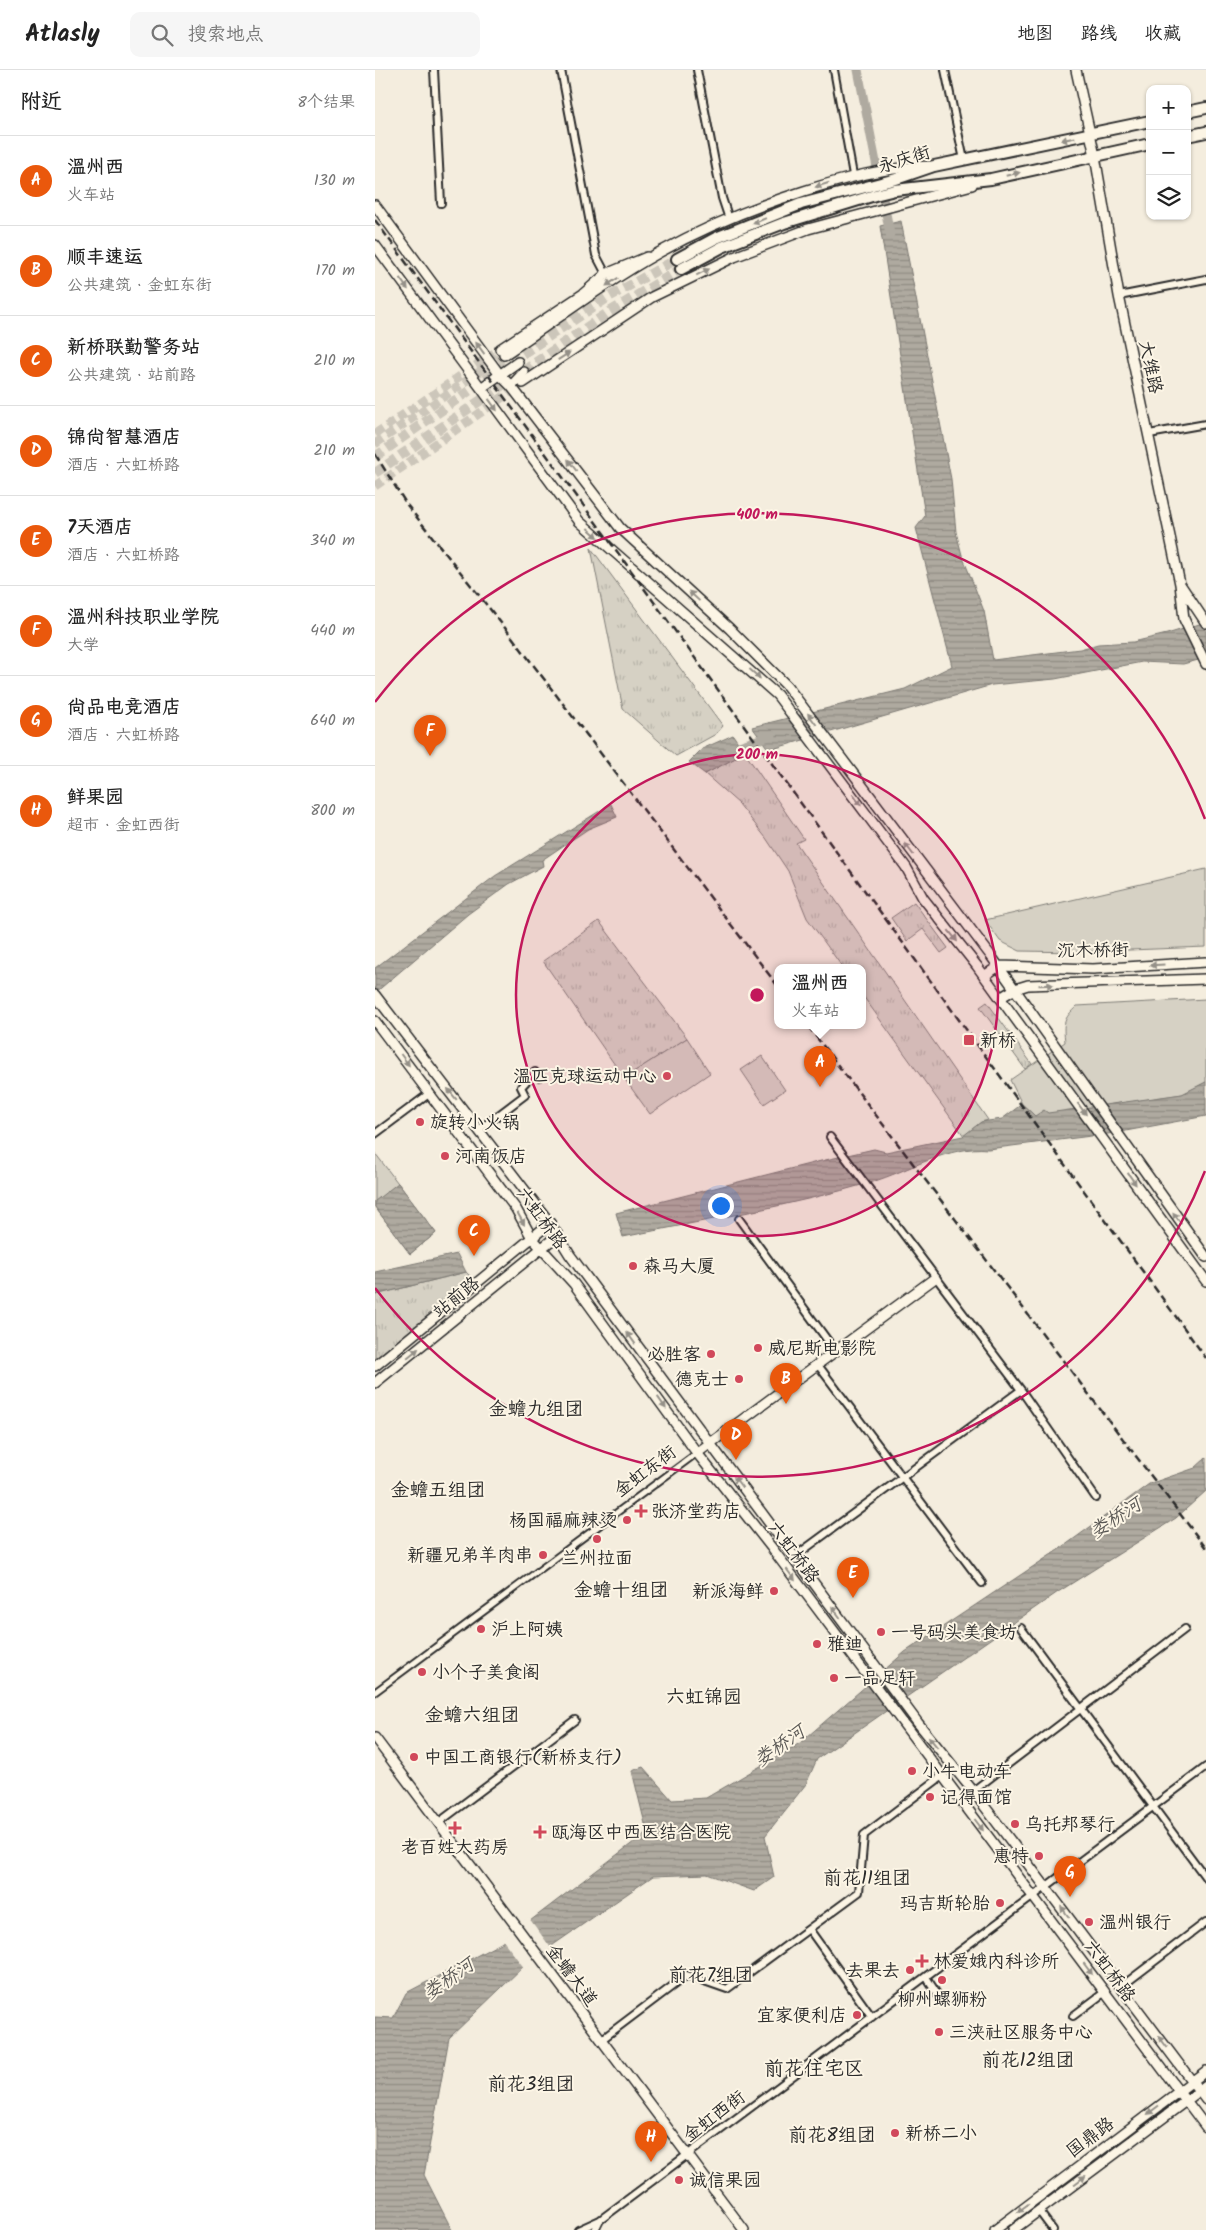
<!DOCTYPE html>
<html lang="zh">
<meta charset="utf-8">
<style>
body{margin:0;font-family:Kalam,"LXGW WenKai TC",sans-serif;background:#f6f6f6;color:#222}
.controls{position:absolute;right:15px;top:15px;display:grid;overflow:hidden;border-radius:10px;box-shadow:0 1px 4px #0004}
.controls button{width:45px;height:45px;display:grid;place-items:center;padding:0;border:0;border-bottom:1px solid #e0e0e0;background:#fff;color:#222;font:25px sans-serif}
.you{position:absolute;left:345px;top:1135px;width:18px;height:18px;margin:-12px;border:4px solid #fff;border-radius:50%;background:#1a73e8;box-shadow:0 0 0 8px #1a73e833}
.badge{display:grid;place-items:center;width:32px;height:32px;border-radius:50%;background:#ea580c;color:#fff;font-size:16px;font-weight:700}
.pin{position:absolute;translate:-50% -41px;filter:drop-shadow(0 1px 2px #0008)}
.pin::after{content:'';position:absolute;top:26px;width:18px;height:15px;background:inherit;clip-path:polygon(0 0,100% 0,50% 100%)}
.popup{position:absolute;left:399px;top:894px;width:92px;height:65px;box-sizing:border-box;display:grid;place-content:center;border-radius:10px;background:#fff;filter:drop-shadow(0 1px 4px #0005);font-size:16px;white-space:nowrap;color:#767676}
.popup b{font-size:19px;color:#222}
.popup::after{content:'';position:absolute;left:50%;top:100%;margin-left:-10px;border:10px solid transparent;border-top-color:#fff}
.list{margin:0;padding:0;list-style:none}
h2{display:flex;justify-content:space-between;align-items:center;height:65px;margin:0;padding:0 20px;font-size:21px}
h2 small{font-size:16px;font-weight:400;color:#767676}
.list li{display:grid;grid-template-columns:32px 1fr auto;gap:15px;align-items:center;box-sizing:border-box;height:90px;padding:0 20px;border-top:1px solid #e0e0e0}
.list b{display:block;font-size:19px;white-space:nowrap}
.list p{margin:0;font-size:16px;white-space:nowrap;color:#767676}
.list em{font-size:16px;font-style:normal;color:#767676}
.icon{flex:none;width:28px;height:28px;fill:none;stroke:currentColor;stroke-width:2;stroke-linecap:round;stroke-linejoin:round}
.map{position:relative;flex:none;width:831px;height:2160px;overflow:hidden}
header{display:flex;align-items:center;gap:30px;box-sizing:border-box;height:70px;padding:0 25px;background:#fff;border-bottom:1px solid #e0e0e0}
header strong{font-size:24px}
nav{display:flex;gap:28px;margin-inline-start:auto;font-size:18px}
.search{width:350px;height:45px;background:#f6f6f6;display:flex;align-items:center;gap:12px;box-sizing:border-box;padding:0 18px;border-radius:10px;color:#767676;font-size:19px}
main{display:flex}
aside{flex:1;background:#fff}
.map>svg:first-child{display:block}
.grass{fill:url(#grass-tufts);stroke:#807e78}
.garden{fill:#d6d1c4;stroke:#807e78}
.water{fill:url(#water-rules);stroke:#7a7771}
.pier{fill:#f4edde}
.lines{fill:none;stroke-linecap:round;stroke-linejoin:round}
.canal{stroke:#afaaa0;stroke-width:9}
.tertiary-tunnel{stroke:#ccc6ba;stroke-width:9;stroke-dasharray:9 4.5;stroke-linecap:butt}
.secondary-tunnel{stroke:#ccc6ba;stroke-width:9;stroke-dasharray:9 4.5;stroke-linecap:butt}
.primary-tunnel{stroke:#ccc6ba;stroke-width:10;stroke-dasharray:10 5;stroke-linecap:butt}
.pedestrian-casing{stroke:#2b2b2b;stroke-width:9}
.minor-casing{stroke:#2b2b2b;stroke-width:10}
.tertiary-casing{stroke:#2b2b2b;stroke-width:12}
.secondary-casing{stroke:#2b2b2b;stroke-width:12}
.primary-casing{stroke:#2b2b2b;stroke-width:14}
.pedestrian{stroke:#fcf5e5;stroke-width:5}
.minor{stroke:#fcf5e5;stroke-width:6}
.tertiary{stroke:#fcf5e5;stroke-width:9}
.secondary{stroke:#fcf5e5;stroke-width:9}
.primary{stroke:#fcf5e5;stroke-width:10}
.rail{stroke:#2b2b2b;stroke-width:2.5;stroke-dasharray:8 4;stroke-linecap:butt}
.oneway{fill:#949088}
.ring{fill:none;stroke:#c2185b;stroke-width:2.5}
.poi-dot{fill:#d1495b;stroke:#fcf5e5;stroke-width:2}
.labels{text-anchor:middle;stroke-width:4;stroke-linejoin:round;paint-order:stroke}
.street-label{font-size:18px;fill:#2b2b2b;stroke:#fcf5e5}
.poi-label{font-size:18px;fill:#2b2b2b;stroke:#fcf5e5;text-anchor:start}
.neighbourhood-label{font-size:19px;fill:#2b2b2b;stroke:#fcf5e5}
.water-label{font-size:19px;font-style:italic;fill:#595754;stroke:#fcf5e5}
.quarter-label{font-size:20px;fill:#2b2b2b;stroke:#fcf5e5}
.centre{fill:#c2185b;stroke:#fcf5e5;stroke-width:2.5}
.ring-label{font-size:15px;text-anchor:middle;font-weight:bold;fill:#c2185b;stroke:#fcf5e5;stroke-width:4;stroke-linejoin:round;paint-order:stroke}
</style>
<header>
<strong>Atlasly</strong>
<div class="search"><svg class="icon" aria-label="search" viewBox="0 0 24 24"><circle cx="10" cy="10" r="6"/><path d="M15 15l6 6"/></svg>搜索地点</div>
<nav><a>地图</a><a>路线</a><a>收藏</a></nav>
</header>
<main>
<aside>
<h2>附近<small>8个结果</small></h2>
<ul class="list">
<li><span class="badge">A</span><div><b>温州西</b><p>火车站</p></div><em>130 m</em></li>
<li><span class="badge">B</span><div><b>顺丰速运</b><p>公共建筑 · 金虹东街</p></div><em>170 m</em></li>
<li><span class="badge">C</span><div><b>新桥联勤警务站</b><p>公共建筑 · 站前路</p></div><em>210 m</em></li>
<li><span class="badge">D</span><div><b>锦尚智慧酒店</b><p>酒店 · 六虹桥路</p></div><em>210 m</em></li>
<li><span class="badge">E</span><div><b>7天酒店</b><p>酒店 · 六虹桥路</p></div><em>340 m</em></li>
<li><span class="badge">F</span><div><b>温州科技职业学院</b><p>大学</p></div><em>440 m</em></li>
<li><span class="badge">G</span><div><b>尚品电竞酒店</b><p>酒店 · 六虹桥路</p></div><em>640 m</em></li>
<li><span class="badge">H</span><div><b>鲜果园</b><p>超市 · 金虹西街</p></div><em>800 m</em></li>
</ul>
</aside>
<div class="map">
<svg width="831" height="2160" viewBox="0 0 831 2160">
<defs>
<pattern id="grass-tufts" width="24" height="20" patternUnits="userSpaceOnUse" patternTransform="scale(1.25)"><rect width="24" height="20" fill="#d6d1c4"/><path d="M3 7l-1-3M5 7V3M7 7l1-3M15 17l-1-3M17 17v-4M19 17l1-3" fill="none" stroke="#b8b4a9"/></pattern>
<pattern id="water-rules" width="6" height="5" patternUnits="userSpaceOnUse" patternTransform="scale(1.25)"><rect width="6" height="5" fill="#afaaa0"/><path d="M0 2.5h6" fill="none" stroke="#8f8b83"/></pattern>
</defs>
<rect width="100%" height="100%" fill="#f4edde"/>
<filter id="ink" filterUnits="userSpaceOnUse"><feTurbulence type="fractalNoise" baseFrequency=".02" numOctaves="2"/><feDisplacementMap in="SourceGraphic" scale="10" xChannelSelector="R" yChannelSelector="G"/><feConvolveMatrix kernelMatrix="1 2 1 2 8 2 1 2 1" color-interpolation-filters="sRGB"/></filter>
<g filter="url(#ink)">
<path class="grass" d="M216 478 348 656 341 664 301 686 248 639Z
M370 683 429 769 421 773 613 1050 606 1052 589 1066 488 926V898H468L432 848 413 801 391 768 364 734 330 704Z
M539 832 573 878 566 883 548 859 532 871 516 848Z
M224 851 312 968 249 1008 168 891Z
M612 932 657 994 650 999 605 937Z
M91 1202 98 1209 0 1289V1225Z"/>
<path class="garden" d="M831 799V877L704 882 645 881 625 871 610 850Z
M831 929V1012L808 1024 660 1046 647 1034 635 1010 690 972C688 953 688 949 702 936Z
M312 968 335 1003 275 1044 249 1008Z
M387 986 410 1020 389 1034 366 1000Z
M0 1083 61 1163 35 1184 0 1137Z"/>
<path class="water" d="M526 151 576 409 581 462 587 485 609 541 618 590 705 579 723 574 758 572 792 564 831 552V588L808 594 767 592 680 609 617 615 394 680 377 657 530 619 577 596 541 458 550 446 505 156Z
M358 665 370 683 330 704 314 692 327 679Z
M236 734 242 747 213 759 167 790 168 796 134 814 93 844 0 923V898L120 806Z
M831 1012V1046L740 1063 613 1079C575 1075 533 1101 497 1112 416 1136 331 1150 248 1167L241 1143 446 1091 499 1079 511 1082 588 1066 606 1052 627 1049 647 1034 660 1046 669 1040 673 1043 807 1024Z
M23 1113 61 1163 35 1184 0 1137V1131Z
M82 1184 91 1202 0 1225V1202Z
M831 1388V1421L801 1448 683 1522 442 1689 431 1714 390 1766 399 1807 379 1821 332 1804 278 1806 152 1893 74 1968 49 2105 77 2160H0V1947L18 1948 31 1923 126 1873 272 1762 257 1701 268 1697 297 1730 331 1728 425 1673 530 1582 689 1476 774 1414 820 1398Z"/>
<path class="pier" d="M154 1848 176 1878 150 1899 127 1869Z"/>
<g class="lines">
<path class="canal" d="M483 0 515 164
M355 679 397 665"/>
<path class="tertiary-tunnel" d="M0 364 125 279"/>
<path class="secondary-tunnel" d="M0 374 129 285
M0 416 148 313"/>
<path class="primary-tunnel" d="M0 387 135 292 232 228 302 189
M0 403 231 244 306 199"/>
<defs>
<path id="pedestrian" d="M0 1622 322 1383"/>
<path id="minor" d="M59 0 66 133
M186 0 221 185 231 204
M322 0 347 128 354 149
M459 0 478 105
M570 0 589 90
M744 226 831 209
M774 364 831 354
M105 1059 150 1025 146 1017 160 1002 164 1007
M0 1064 55 1023
M455 1067 646 1320 721 1428
M364 1149 461 1282
M443 1295 607 1513
M419 1487 646 1320
M646 1558 831 1808
M598 1721 810 1559
M63 1753 200 1650
M434 1859 497 1947
M551 1907 562 1924
M747 1916 831 1852
M698 1946 730 1922
M226 1970 312 1905 352 1919 484 1822 489 1765 567 1706
M663 2140 678 2160
M203 2160 225 2150 831 1697
M220 2160 225 2150"/>
<path id="tertiary" d="M0 135 125 305 136 316
M0 175 106 318
M125 279 208 224 231 204 272 187
M143 292 106 318 204 451 402 625 531 797 548 828 602 896 831 1211
M149 302 136 316 245 458 355 559 412 616 616 886 831 1187
M609 906 624 896 718 899 831 892
M625 928 640 919 653 915 831 909
M0 1296 175 1153
M0 1313 183 1165
M322 1383 560 1208
M0 1668 369 2160"/>
<path id="secondary" d="M701 0 720 86 744 226 805 514 809 549 831 594
M129 285C181 250 231 212 285 182 330 157 379 137 429 121 470 108 511 97 555 96
M148 313 277 227 359 187 433 159 597 115
M805 514 831 553
M0 925 175 1153 195 1185 543 1653 598 1721 831 2030
M0 951 141 1139 157 1168 199 1214 322 1383 396 1477 831 2057
M620 2160 831 2001
M638 2160 831 2016"/>
<path id="primary" d="M812 42 831 38
M812 66 831 62
M302 189 341 168 426 134 521 109 559 96 775 51
M306 199 347 177 409 153 500 125 520 120 616 109 775 74"/>
</defs>
<use href="#pedestrian" class="pedestrian-casing"/>
<use href="#minor" class="minor-casing"/>
<use href="#tertiary" class="tertiary-casing"/>
<use href="#secondary" class="secondary-casing"/>
<use href="#primary" class="primary-casing"/>
<use href="#pedestrian" class="pedestrian"/>
<use href="#minor" class="minor"/>
<use href="#tertiary" class="tertiary"/>
<use href="#secondary" class="secondary"/>
<use href="#primary" class="primary"/>
<path class="rail" d="M0 150 831 1288
M0 384 32 435 134 563 402 915
M433 956 831 1478"/>
</g>
<defs><path id="oneway-solid" d="M-6-.8H1V-3.2L6.5 0L1 3.2V.8H-6Z" transform="scale(1.25)"/></defs>
<g class="oneway">
<use href="#oneway-solid" transform="translate(693 69) rotate(168)"/>
<use href="#oneway-solid" transform="translate(638 104) rotate(-13)"/>
<use href="#oneway-solid" transform="translate(447 115) rotate(162)"/>
<use href="#oneway-solid" transform="translate(384 151) rotate(158)"/>
<use href="#oneway-solid" transform="translate(328 202) rotate(-26)"/>
<use href="#oneway-solid" transform="translate(237 212) rotate(147)"/>
<use href="#oneway-solid" transform="translate(29 214) rotate(54)"/>
<use href="#oneway-solid" transform="translate(105 278) rotate(-126)"/>
<use href="#oneway-solid" transform="translate(189 286) rotate(-33)"/>
<use href="#oneway-solid" transform="translate(118 335) rotate(54)"/>
<use href="#oneway-solid" transform="translate(197 395) rotate(-127)"/>
<use href="#oneway-solid" transform="translate(218 463) rotate(41)"/>
<use href="#oneway-solid" transform="translate(319 526) rotate(-137)"/>
<use href="#oneway-solid" transform="translate(380 604) rotate(42)"/>
<use href="#oneway-solid" transform="translate(437 649) rotate(-127)"/>
<use href="#oneway-solid" transform="translate(482 730) rotate(54)"/>
<use href="#oneway-solid" transform="translate(534 779) rotate(-127)"/>
<use href="#oneway-solid" transform="translate(578 866) rotate(52)"/>
<use href="#oneway-solid" transform="translate(782 895) rotate(177)"/>
<use href="#oneway-solid" transform="translate(671 915) rotate(-2)"/>
<use href="#oneway-solid" transform="translate(30 990) rotate(53)"/>
<use href="#oneway-solid" transform="translate(77 1024) rotate(-129)"/>
<use href="#oneway-solid" transform="translate(707 1039) rotate(53)"/>
<use href="#oneway-solid" transform="translate(757 1109) rotate(55)"/>
<use href="#oneway-solid" transform="translate(802 1148) rotate(-126)"/>
<use href="#oneway-solid" transform="translate(146 1149) rotate(61)"/>
<use href="#oneway-solid" transform="translate(256 1268) rotate(-126)"/>
<use href="#oneway-solid" transform="translate(38 1283) rotate(-39)"/>
<use href="#oneway-solid" transform="translate(287 1333) rotate(55)"/>
<use href="#oneway-solid" transform="translate(363 1412) rotate(-127)"/>
<use href="#oneway-solid" transform="translate(416 1505) rotate(53)"/>
<use href="#oneway-solid" transform="translate(461 1542) rotate(-127)"/>
<use href="#oneway-solid" transform="translate(558 1672) rotate(-129)"/>
<use href="#oneway-solid" transform="translate(604 1755) rotate(53)"/>
<use href="#oneway-solid" transform="translate(690 1842) rotate(-127)"/>
<use href="#oneway-solid" transform="translate(713 1899) rotate(53)"/>
<use href="#oneway-solid" transform="translate(788 1972) rotate(-127)"/>
<use href="#oneway-solid" transform="translate(778 2040) rotate(143)"/>
<use href="#oneway-solid" transform="translate(705 2110) rotate(-37)"/>
<use href="#oneway-solid" transform="translate(648 2138) rotate(143)"/>
</g>
</g>
<circle cx="382" cy="925" r="241" fill="#c2185b" fill-opacity=".12"/>
<g class="ring">
<circle cx="382" cy="925" r="241"/>
<path d="M830 1101A481 481 0 0 1 0 1218M0 632A481 481 0 0 1 830 749"/>
</g>
<g class="poi-dot">
<rect x="588" y="964" width="12" height="12" rx="2.5"/>
<circle cx="292" cy="1006" r="5"/>
<circle cx="45" cy="1052" r="5"/>
<circle cx="70" cy="1086" r="5"/>
<circle cx="258" cy="1196" r="5"/>
<circle cx="383" cy="1278" r="5"/>
<circle cx="336" cy="1284" r="5"/>
<circle cx="364" cy="1309" r="5"/>
<path d="M263.5 1433.5h5v5h5v5h-5v5h-5v-5h-5v-5h5z"/>
<circle cx="252" cy="1450" r="5"/>
<circle cx="222" cy="1469" r="5"/>
<circle cx="168" cy="1485" r="5"/>
<circle cx="399" cy="1521" r="5"/>
<circle cx="106" cy="1559" r="5"/>
<circle cx="506" cy="1562" r="5"/>
<circle cx="442" cy="1574" r="5"/>
<circle cx="47" cy="1602" r="5"/>
<circle cx="459" cy="1608" r="5"/>
<circle cx="39" cy="1687" r="5"/>
<circle cx="537" cy="1701" r="5"/>
<circle cx="555" cy="1727" r="5"/>
<circle cx="640" cy="1754" r="5"/>
<path d="M77.5 1750.5h5v5h5v5h-5v5h-5v-5h-5v-5h5z"/>
<path d="M162.5 1754.5h5v5h5v5h-5v5h-5v-5h-5v-5h5z"/>
<circle cx="664" cy="1786" r="5"/>
<circle cx="625" cy="1833" r="5"/>
<circle cx="714" cy="1852" r="5"/>
<path d="M544.5 1883.5h5v5h5v5h-5v5h-5v-5h-5v-5h5z"/>
<circle cx="535" cy="1900" r="5"/>
<circle cx="567" cy="1910" r="5"/>
<circle cx="482" cy="1945" r="5"/>
<circle cx="564" cy="1962" r="5"/>
<circle cx="520" cy="2063" r="5"/>
<circle cx="304" cy="2110" r="5"/>
</g>
<g class="labels">
<g class="street-label">
<text transform="translate(529 89) rotate(-17)" y="6">永庆街</text>
<text transform="translate(776 297) rotate(78)" y="6">大维路</text>
<text transform="translate(718 880) rotate(-1)" y="6">沉木桥街</text>
<text transform="translate(167 1148) rotate(54)" y="6">六虹桥路</text>
<text transform="translate(81 1227) rotate(-39)" y="6">站前路</text>
<text transform="translate(270 1401) rotate(-37)" y="6">金虹东街</text>
<text transform="translate(419 1482) rotate(53)" y="6">六虹桥路</text>
<text transform="translate(735 1901) rotate(53)" y="6">六虹桥路</text>
<text transform="translate(197 1905) rotate(53)" y="6">金蟾大道</text>
<text transform="translate(339 2046) rotate(-37)" y="6">金虹西街</text>
<text transform="translate(715 2067) rotate(-37)" y="6">国鼎路</text>
</g>
<g class="poi-label">
<text x="605" y="976">新桥</text>
<text x="282" y="1012" text-anchor="end">温匹克球运动中心</text>
<text x="55" y="1058">旋转小火锅</text>
<text x="80" y="1092">河南饭店</text>
<text x="268" y="1202">森马大厦</text>
<text x="393" y="1284">威尼斯电影院</text>
<text x="326" y="1290" text-anchor="end">必胜客</text>
<text x="354" y="1315" text-anchor="end">德克士</text>
<text x="276" y="1447">张济堂药店</text>
<text x="242" y="1456" text-anchor="end">杨国福麻辣烫</text>
<text x="158" y="1491" text-anchor="end">新疆兄弟羊肉串</text>
<text x="222" y="1494" text-anchor="middle">兰州拉面</text>
<text x="389" y="1527" text-anchor="end">新派海鲜</text>
<text x="116" y="1565">沪上阿姨</text>
<text x="516" y="1568">一号码头美食坊</text>
<text x="452" y="1580">雅迪</text>
<text x="57" y="1608">小个子美食阁</text>
<text x="469" y="1614">一品足轩</text>
<text x="49" y="1693">中国工商银行(新桥支行)</text>
<text x="547" y="1707">小牛电动车</text>
<text x="565" y="1733">记得面馆</text>
<text x="650" y="1760">乌托邦琴行</text>
<text x="176" y="1768">瓯海区中西医结合医院</text>
<text x="80" y="1783" text-anchor="middle">老百姓大药房</text>
<text x="654" y="1792" text-anchor="end">惠特</text>
<text x="615" y="1839" text-anchor="end">玛吉斯轮胎</text>
<text x="724" y="1858">温州银行</text>
<text x="558" y="1897">林爱娥内科诊所</text>
<text x="525" y="1906" text-anchor="end">去果去</text>
<text x="567" y="1935" text-anchor="middle">柳州螺狮粉</text>
<text x="472" y="1951" text-anchor="end">宜家便利店</text>
<text x="574" y="1968">三浃社区服务中心</text>
<text x="530" y="2069">新桥二小</text>
<text x="314" y="2116">诚信果园</text>
</g>
<g class="neighbourhood-label">
<text x="161" y="1345">金蟾九组团</text>
<text x="63" y="1426">金蟾五组团</text>
<text x="246" y="1526">金蟾十组团</text>
<text x="329" y="1633">六虹锦园</text>
<text x="97" y="1651">金蟾六组团</text>
<text x="492" y="1814">前花11组团</text>
<text x="336" y="1911">前花7组团</text>
<text x="653" y="1996">前花12组团</text>
<text x="156" y="2020">前花3组团</text>
<text x="457" y="2071">前花8组团</text>
</g>
<g class="water-label">
<text transform="translate(740 1447) rotate(-33)" y="7">娄桥河</text>
<text transform="translate(404 1675) rotate(-35)" y="7">娄桥河</text>
<text transform="translate(73 1908) rotate(-35)" y="7">娄桥河</text>
</g>
<g class="quarter-label">
<text x="439" y="2005">前花住宅区</text>
</g>
</g>
<circle cx="382" cy="925" r="8" class="centre"/>
<g class="ring-label">
<text x="382" y="449">400 m</text>
<text x="382" y="689">200 m</text>
</g>
</svg>
<div class="controls">
<button>+</button>
<button>−</button>
<button><svg class="icon" aria-label="layers" viewBox="0 0 24 24"><path d="M12 4l9 5-9 5-9-5zM3 14l9 5 9-5"/></svg></button>
</div>
<div class="you"></div>
<div class="pin badge" style="left:445px;top:1017px">A</div>
<div class="popup"><b>温州西</b>火车站</div>
<div class="pin badge" style="left:411px;top:1334px">B</div>
<div class="pin badge" style="left:99px;top:1186px">C</div>
<div class="pin badge" style="left:361px;top:1390px">D</div>
<div class="pin badge" style="left:478px;top:1528px">E</div>
<div class="pin badge" style="left:55px;top:686px">F</div>
<div class="pin badge" style="left:695px;top:1827px">G</div>
<div class="pin badge" style="left:276px;top:2092px">H</div>
</div>
</main>
